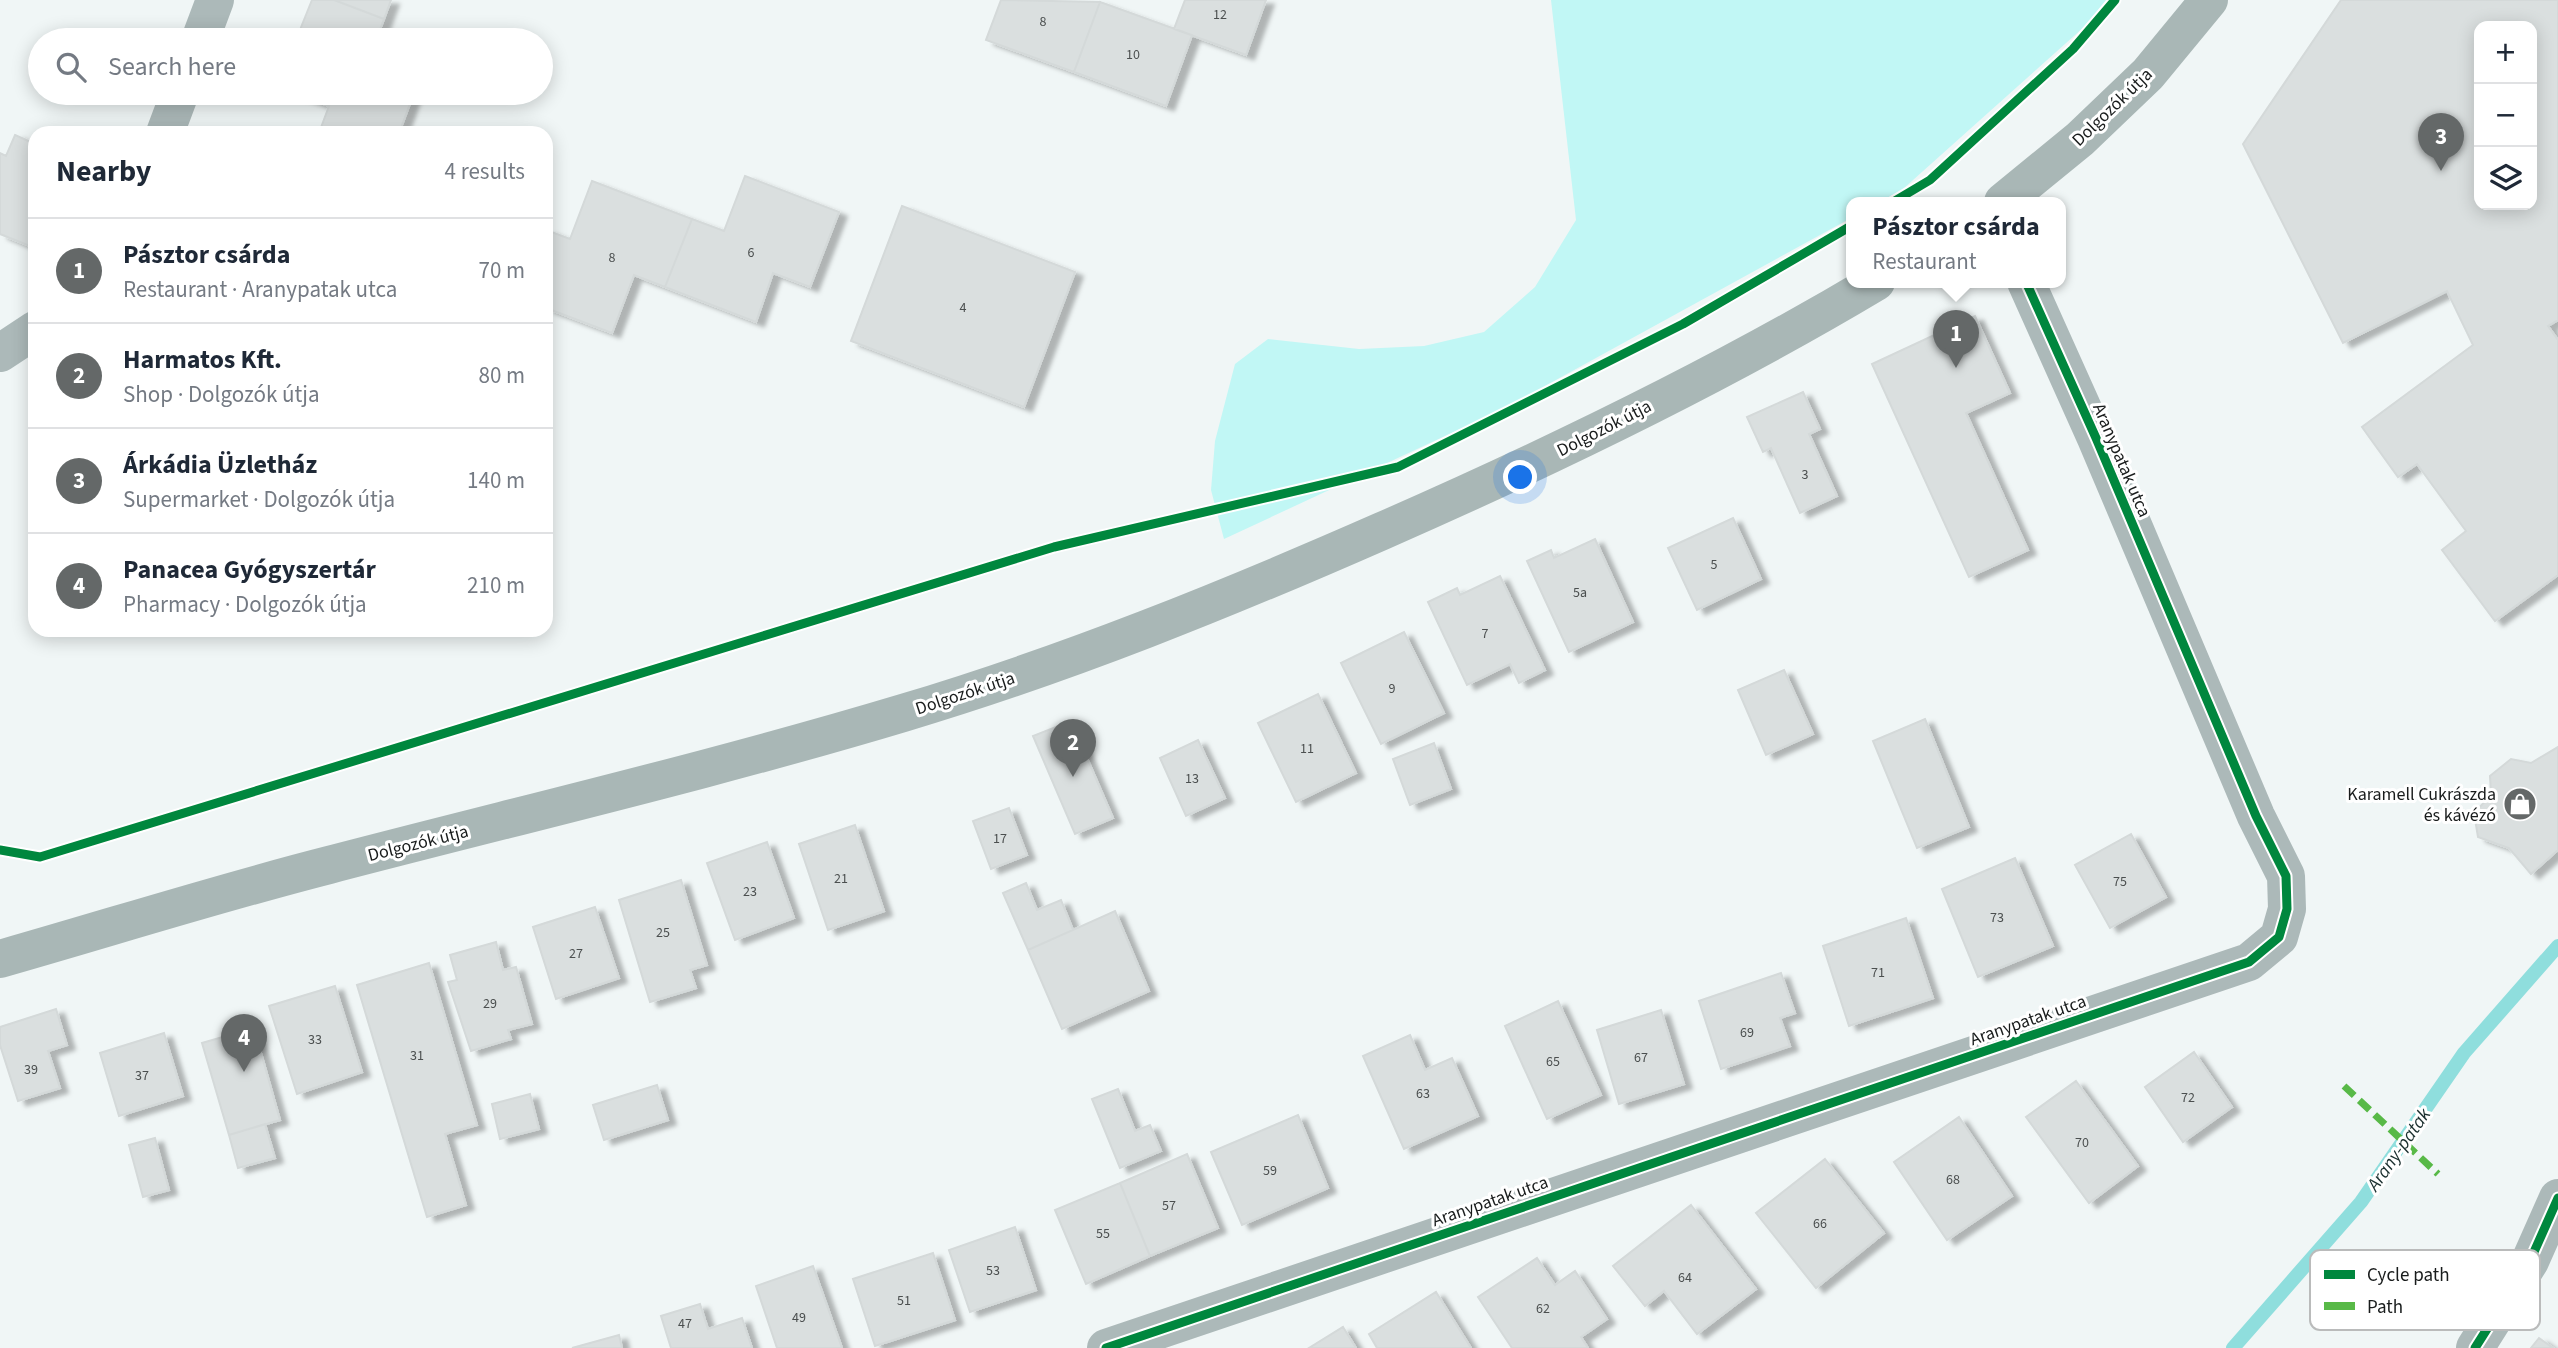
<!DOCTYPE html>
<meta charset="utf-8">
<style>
body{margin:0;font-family:"Source Sans 3",sans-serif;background:#f2f2f3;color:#1f2937}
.controls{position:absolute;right:21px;top:21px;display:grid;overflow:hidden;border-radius:14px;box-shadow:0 4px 18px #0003}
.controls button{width:63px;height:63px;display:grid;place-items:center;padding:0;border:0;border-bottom:2px solid #e0e1e3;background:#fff;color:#1f2937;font:35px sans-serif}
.you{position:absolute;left:1521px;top:478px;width:24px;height:24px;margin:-18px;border:5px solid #fff;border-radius:50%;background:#1a73e8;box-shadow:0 0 0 10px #1a73e833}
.badge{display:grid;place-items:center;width:46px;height:46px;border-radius:50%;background:#646868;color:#fff;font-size:23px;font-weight:700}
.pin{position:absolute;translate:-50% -58px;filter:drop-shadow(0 2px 4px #0008)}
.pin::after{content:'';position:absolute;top:37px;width:24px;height:21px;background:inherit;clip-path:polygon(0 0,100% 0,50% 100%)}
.popup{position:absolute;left:1846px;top:197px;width:220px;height:91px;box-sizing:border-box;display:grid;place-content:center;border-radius:14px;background:#fff;filter:drop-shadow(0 2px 5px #0005);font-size:23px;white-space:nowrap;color:#747a83}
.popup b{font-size:26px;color:#1f2937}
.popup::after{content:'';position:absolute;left:50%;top:100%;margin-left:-14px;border:14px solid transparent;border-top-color:#fff}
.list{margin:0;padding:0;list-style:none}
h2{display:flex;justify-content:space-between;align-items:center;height:91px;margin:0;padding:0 28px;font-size:30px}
h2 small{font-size:23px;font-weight:400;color:#747a83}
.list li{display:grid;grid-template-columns:46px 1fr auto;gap:21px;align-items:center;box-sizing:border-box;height:105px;padding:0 28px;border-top:2px solid #e0e1e3}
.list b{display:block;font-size:26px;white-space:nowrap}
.list p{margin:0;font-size:23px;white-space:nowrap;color:#747a83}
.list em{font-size:23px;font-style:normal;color:#747a83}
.icon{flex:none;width:38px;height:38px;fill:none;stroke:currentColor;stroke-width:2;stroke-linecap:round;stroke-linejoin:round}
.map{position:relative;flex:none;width:2558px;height:1348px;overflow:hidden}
.search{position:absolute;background:#fff;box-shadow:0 4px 18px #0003;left:28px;top:28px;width:525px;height:77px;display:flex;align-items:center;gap:18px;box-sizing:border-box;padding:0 24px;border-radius:38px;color:#747a83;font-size:26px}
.panel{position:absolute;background:#fff;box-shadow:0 4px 18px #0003;left:28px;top:126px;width:525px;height:511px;border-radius:21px}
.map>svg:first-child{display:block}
.green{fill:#c1f7f5}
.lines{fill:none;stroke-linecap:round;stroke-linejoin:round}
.stream{stroke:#8fdedd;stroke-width:14}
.building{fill:#dadfdf;stroke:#d4d9d9;stroke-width:2;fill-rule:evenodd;filter:url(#shadow)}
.minor{stroke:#acb9b9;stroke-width:38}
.secondary{stroke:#a9b7b6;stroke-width:38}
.quiet{stroke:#58b947;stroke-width:7;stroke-dasharray:14 7;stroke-linecap:butt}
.cycleway-casing{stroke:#fff;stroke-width:13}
.cycleway{stroke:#00873e;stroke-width:9}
.labels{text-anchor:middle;stroke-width:6;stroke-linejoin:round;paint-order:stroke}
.number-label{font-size:14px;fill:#4b4f4f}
.street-label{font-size:18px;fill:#191c1c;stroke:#fff}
.poi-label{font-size:18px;fill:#191c1c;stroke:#fff;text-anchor:end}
.water-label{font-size:19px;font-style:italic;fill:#192e2d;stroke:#fff}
.key{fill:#fff;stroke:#babbbb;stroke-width:2}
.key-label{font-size:19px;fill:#191c1c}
</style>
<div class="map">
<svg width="2558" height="1348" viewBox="0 0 2558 1348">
<defs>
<filter id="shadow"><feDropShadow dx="8" dy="4.5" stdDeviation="2" flood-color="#0004"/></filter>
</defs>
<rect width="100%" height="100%" fill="#f0f6f6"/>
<path class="green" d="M1551 0H2106L2084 27 1903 189 1880 202H1851V218L1503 409 1224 539 1211 490 1215 441 1235 364 1268 339 1359 349 1424 346 1484 332 1535 287 1576 220Z"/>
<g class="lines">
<path class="stream" d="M2233 1348 2361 1202 2464 1053 2558 946"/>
</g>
<path class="building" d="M312 0H334L384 19 376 40H296Z
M334 0H391L384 19Z
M1001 0 1100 2 1074 72 986 40Z
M1185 0H1266L1246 55 1174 29Z
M2341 0H2558V320L2548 326 2558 340V575L2495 621 2442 550 2466 531 2417 464 2398 477 2362 427 2473 345 2447 291 2343 343 2243 144ZM2479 26H2532V205H2479Z
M1100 2 1192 35 1166 106 1074 72Z
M294 93H414L399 133H319L329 106Z
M15 135 35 144V248L0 234V153L6 156Z
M745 176 839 212 810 287 773 273 756 322 665 287 692 219 724 231Z
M592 181 692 219 665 287 634 275 612 333 546 308V230L570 239Z
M902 206 1075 272 1024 407 851 341Z
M1975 316 2010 393 1966 413 2028 550 1969 577 1872 364Z
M1803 392 1820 429 1809 434 1837 496 1800 513 1771 448 1763 452 1747 417Z
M1733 518 1761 579 1697 610 1668 548Z
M1595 539 1633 622 1569 652 1527 561 1551 550 1554 558Z
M1500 576 1545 670 1519 683 1510 664 1467 685 1428 602 1457 588 1460 595Z
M1404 632 1444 713 1381 744 1341 663Z
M1784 670 1813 734 1766 755 1738 690Z
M1318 694 1356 773 1296 802 1258 723Z
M1925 719 1969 827 1917 848 1873 741Z
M1071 721 1113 818 1075 834 1033 736Z
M1198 740 1225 798 1186 816 1160 758Z
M1434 743 1451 789 1410 805 1393 759Z
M2558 747V850L2531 874 2509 848 2478 837 2474 813 2491 795 2490 776 2511 759 2531 763Z
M1009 808 1027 855 991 869 973 821Z
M855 825 884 911 828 930 799 844Z
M2131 834 2166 897 2110 928 2075 865Z
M767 842 794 918 735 940 707 863Z
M2015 858 2053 946 1978 977 1942 889Z
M681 880 707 965 690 970 696 988 650 1002 619 900Z
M1026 883 1037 910 1061 900 1073 930 1028 950 1003 893Z
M595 907 619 978 556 999 533 927Z
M1115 911 1149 991 1062 1029 1028 950Z
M1906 918 1933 998 1849 1026 1823 946Z
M496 942 503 970 516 967 532 1024 508 1030 511 1039 471 1051 448 982 457 980 450 955Z
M429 963 477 1125 445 1134 466 1205 427 1217 357 985Z
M1781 973 1795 1013 1780 1018 1790 1046 1721 1069 1699 1001Z
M335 986 362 1072 297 1094 269 1006Z
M1558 1001 1601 1095 1547 1119 1505 1026Z
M56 1009 67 1045 48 1051 60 1088 18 1101 0 1045V1027Z
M1661 1010 1684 1084 1619 1104 1597 1030Z
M254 1028 280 1120 229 1135 202 1043Z
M164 1033 183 1096 119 1116 100 1053Z
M1410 1035 1425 1070 1452 1058 1478 1116 1404 1149 1363 1056Z
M2194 1052 2232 1107 2183 1142 2145 1087Z
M2076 1081 2138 1166 2089 1203 2026 1117Z
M657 1085 668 1120 604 1140 593 1105Z
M1118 1089 1135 1131 1150 1125 1161 1151 1120 1168 1092 1099Z
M530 1094 539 1129 500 1139 492 1104Z
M1298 1115 1328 1188 1242 1225 1211 1152Z
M1959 1117 2012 1196 1947 1240 1894 1162Z
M265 1124 275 1158 238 1168 229 1135Z
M155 1138 169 1190 143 1197 129 1145Z
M1187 1154 1218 1228 1150 1256 1120 1183Z
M1825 1159 1884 1233 1816 1288 1756 1213Z
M1120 1183 1150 1256 1086 1284 1055 1210Z
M1691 1205 1756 1289 1697 1334 1664 1291 1645 1306 1613 1266Z
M1015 1227 1036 1290 970 1312 949 1250Z
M933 1253 955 1320 875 1346 853 1279Z
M1537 1258 1555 1285 1575 1271 1607 1319 1581 1337 1588 1348H1512L1478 1297Z
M813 1266 842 1348H777L756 1286Z
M1436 1292 1471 1348H1377L1369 1334Z
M700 1304 708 1329 742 1318 752 1348H671L661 1316Z
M1343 1327 1356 1348H1309Z
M619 1335 622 1348H572Z
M2539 1338 2553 1348H2531Z"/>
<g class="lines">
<path class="minor" d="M200 40 215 0
M165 133 180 93
M0 353 35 330
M1106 1348 2249 962 2279 937 2287 909 2286 876 2256 816 2096 438 2026 282
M2475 1348 2530 1261 2558 1198"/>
<path class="secondary" d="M2003 202 2080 139 2148 74 2209 0
M0 959C109 928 219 893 329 865 520 815 713 770 903 713 1067 664 1225 600 1382 531 1551 457 1717 377 1876 282"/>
<path class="quiet" d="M2344 1086 2438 1174"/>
<defs>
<path id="cycleway" d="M1893 202 1930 180 2073 49 2115 0
M0 850 40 857 1054 547 1398 467 1683 324 1851 226
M1106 1348 2249 962 2279 937 2287 909 2286 876 2256 816 2096 438 2026 282
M2475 1348 2530 1261 2558 1198"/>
</defs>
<use href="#cycleway" class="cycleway-casing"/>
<use href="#cycleway" class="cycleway"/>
</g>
<defs>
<symbol id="shop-disc" viewBox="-11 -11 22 22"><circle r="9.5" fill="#646868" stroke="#fff"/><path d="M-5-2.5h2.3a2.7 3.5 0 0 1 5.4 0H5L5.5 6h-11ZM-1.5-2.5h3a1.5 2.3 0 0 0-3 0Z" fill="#fff"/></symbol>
</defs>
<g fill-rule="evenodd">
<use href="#shop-disc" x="2501" y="785" width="38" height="38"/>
</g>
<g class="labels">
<g class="number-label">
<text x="1220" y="19">12</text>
<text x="1043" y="26">8</text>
<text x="1133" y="59">10</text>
<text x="751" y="257">6</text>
<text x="612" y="262">8</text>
<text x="963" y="312">4</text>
<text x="1805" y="479">3</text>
<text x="1714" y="569">5</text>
<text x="1580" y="597">5a</text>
<text x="1485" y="638">7</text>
<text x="1392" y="693">9</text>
<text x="1307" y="753">11</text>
<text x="1192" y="783">13</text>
<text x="1000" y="843">17</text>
<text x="841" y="883">21</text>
<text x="2120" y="886">75</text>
<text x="750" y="896">23</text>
<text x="1997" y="922">73</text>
<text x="663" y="937">25</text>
<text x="576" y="958">27</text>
<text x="1878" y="977">71</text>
<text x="490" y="1008">29</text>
<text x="1747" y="1037">69</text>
<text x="315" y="1044">33</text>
<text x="417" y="1060">31</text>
<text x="1641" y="1062">67</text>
<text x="1553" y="1066">65</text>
<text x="31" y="1074">39</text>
<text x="142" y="1080">37</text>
<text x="1423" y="1098">63</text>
<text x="2188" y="1102">72</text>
<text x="2082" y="1147">70</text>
<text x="1270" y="1175">59</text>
<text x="1953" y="1184">68</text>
<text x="1169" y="1210">57</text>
<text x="1820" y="1228">66</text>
<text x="1103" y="1238">55</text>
<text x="993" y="1275">53</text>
<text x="1685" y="1282">64</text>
<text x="904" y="1305">51</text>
<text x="1543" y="1313">62</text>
<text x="799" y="1322">49</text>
<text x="685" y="1328">47</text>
</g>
<g class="street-label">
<text transform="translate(2112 107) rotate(-44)" y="6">Dolgozók útja</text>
<text transform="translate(1604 428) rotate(-27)" y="6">Dolgozók útja</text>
<text transform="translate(2122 460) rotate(67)" y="6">Aranypatak utca</text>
<text transform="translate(965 693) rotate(-18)" y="6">Dolgozók útja</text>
<text transform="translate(418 843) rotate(-14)" y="6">Dolgozók útja</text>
<text transform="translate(2028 1020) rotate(-19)" y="6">Aranypatak utca</text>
<text transform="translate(1490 1201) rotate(-19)" y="6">Aranypatak utca</text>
</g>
<g class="poi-label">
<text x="2496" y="800">Karamell Cukrászda<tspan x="2496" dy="21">és kávézó</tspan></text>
</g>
<g class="water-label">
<text transform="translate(2398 1149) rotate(-55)" y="7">Arany-patak</text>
</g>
</g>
<rect x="2310" y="1250" width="230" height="80" rx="10" class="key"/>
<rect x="2324" y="1270" width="31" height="9" fill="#00873e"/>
<rect x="2324" y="1302" width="31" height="8" fill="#58b947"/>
<g class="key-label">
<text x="2367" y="1281">Cycle path</text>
<text x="2367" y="1313">Path</text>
</g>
</svg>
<div class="controls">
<button>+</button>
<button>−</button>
<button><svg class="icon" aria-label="layers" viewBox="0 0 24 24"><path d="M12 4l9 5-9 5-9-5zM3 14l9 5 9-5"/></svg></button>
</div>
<div class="you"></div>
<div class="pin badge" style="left:1956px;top:368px">1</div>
<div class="popup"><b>Pásztor csárda</b>Restaurant</div>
<div class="pin badge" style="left:1073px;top:777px">2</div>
<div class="pin badge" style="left:2441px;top:171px">3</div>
<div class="pin badge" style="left:244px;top:1072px">4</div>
<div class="search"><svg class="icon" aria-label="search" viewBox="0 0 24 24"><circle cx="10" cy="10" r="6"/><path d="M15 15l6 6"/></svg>Search here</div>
<section class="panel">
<h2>Nearby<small>4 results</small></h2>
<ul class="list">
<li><span class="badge">1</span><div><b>Pásztor csárda</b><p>Restaurant · Aranypatak utca</p></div><em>70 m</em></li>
<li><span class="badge">2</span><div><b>Harmatos Kft.</b><p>Shop · Dolgozók útja</p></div><em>80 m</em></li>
<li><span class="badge">3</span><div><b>Árkádia Üzletház</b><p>Supermarket · Dolgozók útja</p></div><em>140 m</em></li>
<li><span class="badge">4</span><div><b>Panacea Gyógyszertár</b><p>Pharmacy · Dolgozók útja</p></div><em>210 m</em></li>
</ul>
</section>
</div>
